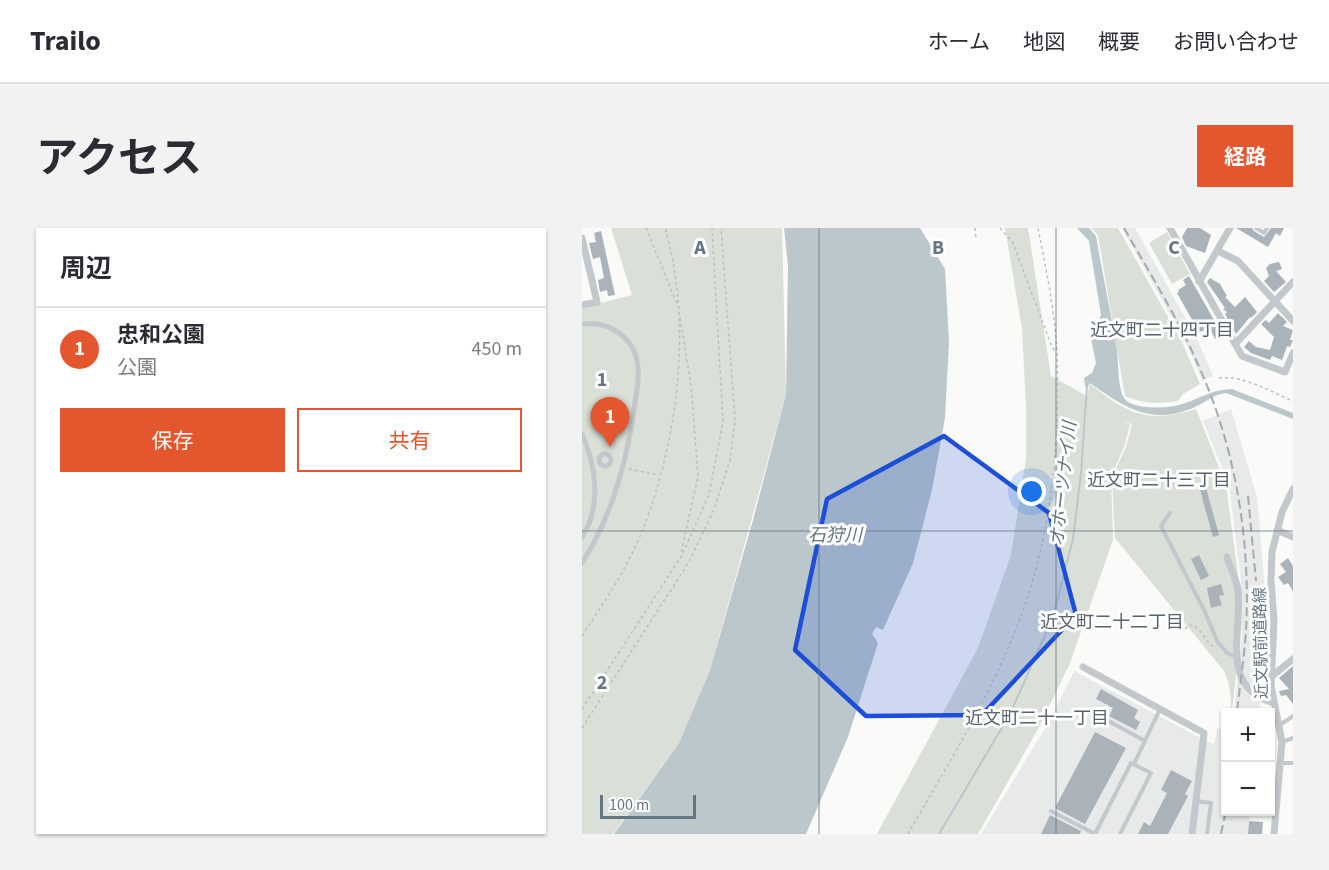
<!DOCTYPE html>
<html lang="ja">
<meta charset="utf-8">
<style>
body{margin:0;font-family:"Source Sans 3","Noto Sans JP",sans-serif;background:#f2f2f3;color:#2b2b33}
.controls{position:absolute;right:18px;bottom:18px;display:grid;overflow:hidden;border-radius:0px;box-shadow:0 2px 4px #0004}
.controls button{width:54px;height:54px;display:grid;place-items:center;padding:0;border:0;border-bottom:2px solid #e1e1e2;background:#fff;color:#2b2b33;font:30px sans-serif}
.scale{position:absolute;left:18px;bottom:15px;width:96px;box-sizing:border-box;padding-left:6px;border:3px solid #657683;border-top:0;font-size:16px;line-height:21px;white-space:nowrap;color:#657683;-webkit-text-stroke:4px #fff;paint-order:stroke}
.you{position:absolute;left:450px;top:264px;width:21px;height:21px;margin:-15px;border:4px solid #fff;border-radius:50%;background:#1a73e8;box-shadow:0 0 0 9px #1a73e833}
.badge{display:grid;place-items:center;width:39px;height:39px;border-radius:50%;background:#e4572e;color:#fff;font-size:20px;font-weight:700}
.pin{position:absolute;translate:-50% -50px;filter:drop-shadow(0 2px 3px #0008)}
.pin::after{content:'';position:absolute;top:32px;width:21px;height:18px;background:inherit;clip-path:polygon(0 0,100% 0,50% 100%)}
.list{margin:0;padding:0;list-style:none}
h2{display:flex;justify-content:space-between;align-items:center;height:78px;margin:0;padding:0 24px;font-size:26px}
h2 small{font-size:20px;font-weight:400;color:#7c7c81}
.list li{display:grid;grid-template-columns:39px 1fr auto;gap:18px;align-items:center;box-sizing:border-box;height:84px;padding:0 24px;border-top:2px solid #e1e1e2}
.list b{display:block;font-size:22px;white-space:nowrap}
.list p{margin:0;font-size:20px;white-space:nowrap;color:#7c7c81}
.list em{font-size:20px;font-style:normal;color:#7c7c81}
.actions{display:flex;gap:12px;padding:18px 24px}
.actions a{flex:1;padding:14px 0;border:2px solid #e4572e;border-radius:0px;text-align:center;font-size:21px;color:#e4572e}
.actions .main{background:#e4572e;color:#fff}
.map{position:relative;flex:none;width:711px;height:606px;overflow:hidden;border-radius:0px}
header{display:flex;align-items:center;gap:36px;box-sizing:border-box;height:84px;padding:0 30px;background:#fff;border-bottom:2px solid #e1e1e2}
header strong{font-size:28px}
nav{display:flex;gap:33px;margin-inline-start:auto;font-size:21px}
.intro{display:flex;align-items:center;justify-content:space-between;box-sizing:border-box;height:144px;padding:0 36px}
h1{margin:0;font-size:42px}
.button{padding:15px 27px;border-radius:0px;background:#e4572e;color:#fff;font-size:21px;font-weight:700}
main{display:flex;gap:36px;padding:0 36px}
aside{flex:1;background:#fff;border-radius:0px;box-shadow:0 2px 4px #0004}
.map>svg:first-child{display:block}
.built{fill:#e8e9e9}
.green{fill:#dadfd7}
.water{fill:#bbc7cb}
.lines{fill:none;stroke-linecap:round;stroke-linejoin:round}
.stream{stroke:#bbc7cb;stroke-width:2}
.building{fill:#aab3b9}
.path{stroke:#bbbfc2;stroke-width:1.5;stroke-dasharray:3 3;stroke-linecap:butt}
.service{stroke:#c3c8cc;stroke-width:4}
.pedestrian{stroke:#c3c8cc;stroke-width:5}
.minor{stroke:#c3c8cc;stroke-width:7}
.rail{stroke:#a2aab0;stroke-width:2;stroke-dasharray:9 4.5;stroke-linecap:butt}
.marked{fill:#1d4ed8;fill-opacity:0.2;stroke:#1d4ed8;stroke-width:4.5;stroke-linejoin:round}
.grid{fill:none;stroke:#657683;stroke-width:1.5;stroke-opacity:0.55}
.labels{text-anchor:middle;stroke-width:6;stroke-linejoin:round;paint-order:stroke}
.street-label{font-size:16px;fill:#657683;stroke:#fff}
.neighbourhood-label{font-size:18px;fill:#57646e;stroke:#fff}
.water-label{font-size:18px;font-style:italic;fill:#60757c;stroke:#fff}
.grid-label{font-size:20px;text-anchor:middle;font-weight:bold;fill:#657683;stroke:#fff;stroke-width:6;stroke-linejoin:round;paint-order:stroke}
</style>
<header>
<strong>Trailo</strong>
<nav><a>ホーム</a><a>地図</a><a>概要</a><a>お問い合わせ</a></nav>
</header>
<div class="intro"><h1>アクセス</h1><a class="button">経路</a></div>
<main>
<aside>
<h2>周辺<small></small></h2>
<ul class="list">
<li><span class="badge">1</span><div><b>忠和公園</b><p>公園</p></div><em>450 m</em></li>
</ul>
<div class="actions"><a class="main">保存</a><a>共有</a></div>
</aside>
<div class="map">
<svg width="711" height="606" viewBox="0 0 711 606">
<rect width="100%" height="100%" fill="#fafaf8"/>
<path class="built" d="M540 0H553L615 111 631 148 620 153 607 121Z
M649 181 675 269 682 349 683 432 677 484H652L660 410 659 353 647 257 621 193Z
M492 443 632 517 635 501H643L644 584H668L665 606H399L468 492Z"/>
<path class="green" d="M29 0H200L204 166 128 442 97 515 31 606H0V80L50 67Z
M423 0H446L469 148 505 168 508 156C546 186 565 196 614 181L644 257 657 354 658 410 650 484H648C650 470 648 456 642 443L533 310 530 249 544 219 550 197 540 191 548 197 542 219 529 249 531 312 488 435 456 501 396 606H295L396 420 429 327 444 231V178L440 101Z
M509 0H536L600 114 618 156 601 166 596 173C576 176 562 176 543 168L516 7Z
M585 4 608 46 590 56 567 15Z"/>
<path class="water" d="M202 0H338L363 41 367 114 363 190 350 262 331 335 301 402 294 399 290 406 296 415 266 509 224 606H32L97 515 128 442 171 292 204 166 206 38Z
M495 0H507L514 8C520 44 528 80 534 116 537 130 535 158 542 170 548 180 574 180 585 179 610 177 626 161 650 161L711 185V191L644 165C632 166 626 173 615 178 571 199 543 180 508 155L506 159 503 158 502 150 510 145 514 135 509 111 519 87 507 13Z"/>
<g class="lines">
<path class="stream" d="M357 606 428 486 471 389 491 311 499 245 505 158"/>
</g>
<path class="building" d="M605 0H618L629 7 623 25 604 18 600 9Z
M654 0H670L672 3 682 9 689 0H702L698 8 694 5 686 19Z
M19 3 33 67 26 68 25 62 18 64 16 52 22 50 18 29 11 31 7 15 14 14 12 5Z
M697 34 700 41 694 43 704 54 692 64 682 53 687 48 684 40 688 36Z
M607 48 640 106V108L633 111 628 101 617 104 595 65 597 64 596 62 604 57 601 52Z
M628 50 638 56 645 68 643 69 653 79 663 69 675 84 669 90 668 89 654 106 643 86 645 84 641 81 643 80 625 54Z
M696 85 705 94 701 98 711 102 708 112H711L708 119 705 118 700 132 690 128 688 132 669 125 662 119 667 113 674 119 688 122 692 109 679 96 684 92 687 95Z
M623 256 637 307 631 309 617 258Z
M617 327 627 348 619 352 609 331Z
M706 330 711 338V363L706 355 702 357 696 349 704 344 698 336Z
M639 356 642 367 637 368 640 377 629 380 625 360Z
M711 438V476L704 467 699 468 697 463 707 461 697 450Z
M519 461 556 482 552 490 558 494 554 502 527 488 531 480 514 471Z
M513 504 544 520 503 596 473 580Z
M589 542 610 553 603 566 606 568 586 606H556L562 594 568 598 585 565 579 562Z
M468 587 499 603 498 606H459Z
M667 593 681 594 680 606H666Z"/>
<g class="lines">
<path class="path" d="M64 0 95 76
M393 0 394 12
M418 0 431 15 470 119 474 124
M97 84 109 156 116 248 99 325
M637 150C662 147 689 164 711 173
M47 241 77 247
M603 401 607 397C620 397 622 415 634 420
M0 408C20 377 41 347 56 313 95 221 112 98 83 0
M0 481 99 329 127 267 141 193 130 0
M0 500 107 334 133 279 148 232 153 192 139 0
M326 606C367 534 412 463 440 385 470 303 478 212 475 126 473 83 464 41 456 0"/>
<path class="service" d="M674 0 682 5 685 0
M588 285 579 298 623 384 635 413 645 425 654 429
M523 491 563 513
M698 497 711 488
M700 514 711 510
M700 535H711
M552 536 578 481
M614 573 629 575 625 606
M469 583 513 606
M513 606 549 535 569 545 538 606"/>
<path class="pedestrian" d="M0 96C25 93 50 107 55 133 58 147 55 161 53 174 46 229 30 288 0 335
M0 206C14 238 20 278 0 309
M17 232a6 6 0 1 1 12 0a6 6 0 1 1-12 0Z"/>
<path class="minor" d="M588 0 660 128 703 144 711 125
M0 10 15 74 0 77
M636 23 656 33 711 93
M617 54 648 0
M653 116 711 54
M695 302 711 309
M645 329C648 339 654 351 656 361 661 403 636 460 692 475
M501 439 622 505 610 606
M689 449 711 431
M692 606 700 514 689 458 692 393 689 353 690 324 700 284 711 261"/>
<path class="rail" d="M542 0C567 44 594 87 614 132 653 216 669 311 664 403 662 430 658 457 655 484
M666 268 674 353
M639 606 644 582"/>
</g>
<path class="marked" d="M362 208 467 285 494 387 400 487 284 488 213 422 245 271Z"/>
<path class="grid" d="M237 0V606M474 0V606M0 303H711"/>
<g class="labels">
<g class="street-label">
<text transform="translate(678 415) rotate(-91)" y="6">近文駅前道路線</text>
</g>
<g class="neighbourhood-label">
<text x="580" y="108">近文町二十四丁目</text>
<text x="577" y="258">近文町二十三丁目</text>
<text x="530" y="400">近文町二十二丁目</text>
<text x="455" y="496">近文町二十一丁目</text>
</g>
<g class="water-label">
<text transform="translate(481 256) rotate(-84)" y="6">オホーツナイ川</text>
<text x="253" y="313">石狩川</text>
</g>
</g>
<g class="grid-label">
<text x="118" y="26">A</text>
<text x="356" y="26">B</text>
<text x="592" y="26">C</text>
<text x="20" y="158">1</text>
<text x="20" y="461">2</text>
</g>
</svg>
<div class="controls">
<button>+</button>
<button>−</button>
</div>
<div class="scale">100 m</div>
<div class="you"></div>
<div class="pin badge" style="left:28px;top:219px">1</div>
</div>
</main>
